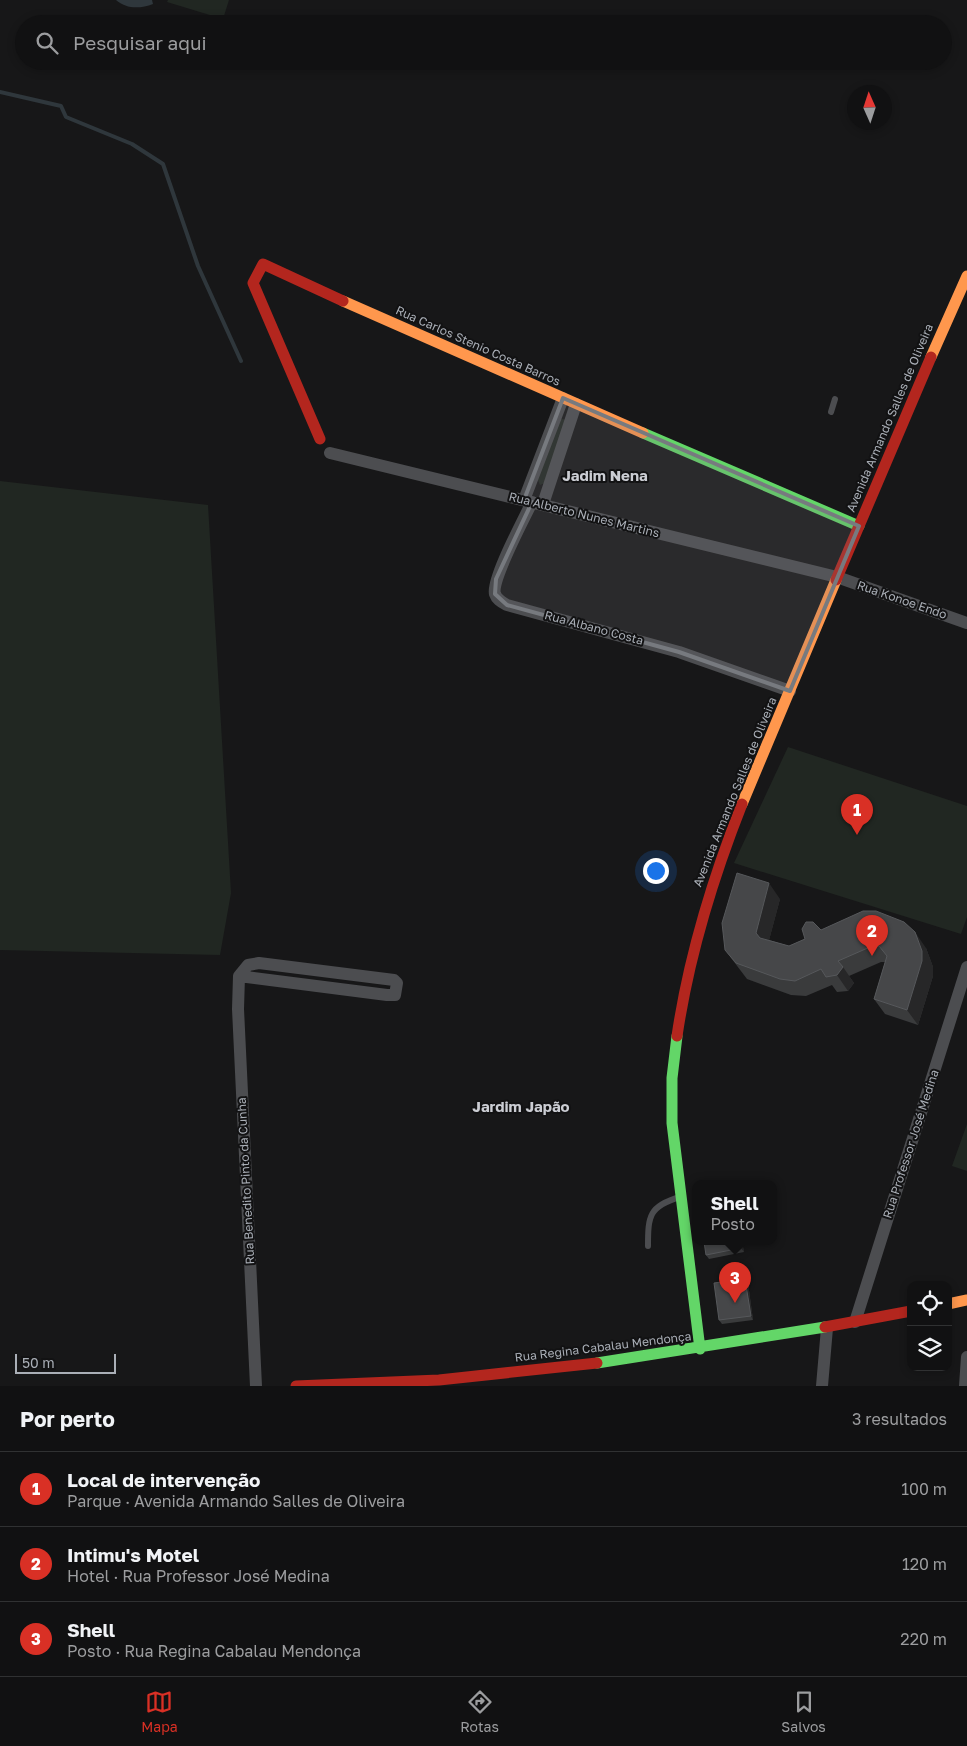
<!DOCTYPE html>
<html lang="pt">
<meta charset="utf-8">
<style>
body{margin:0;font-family:"Golos Text",sans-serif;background:#1e1f20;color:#f1f3f6}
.controls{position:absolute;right:15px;bottom:15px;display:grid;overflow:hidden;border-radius:10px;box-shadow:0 2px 8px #0003}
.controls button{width:45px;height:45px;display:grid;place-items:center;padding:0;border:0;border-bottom:1px solid #303132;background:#111112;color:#f1f3f6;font:25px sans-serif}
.compass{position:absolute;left:847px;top:85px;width:45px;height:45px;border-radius:50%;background:#111112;box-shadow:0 2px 8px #0003;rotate:357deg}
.scale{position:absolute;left:15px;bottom:12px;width:101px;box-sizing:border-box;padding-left:5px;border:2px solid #aaafb7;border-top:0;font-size:14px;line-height:18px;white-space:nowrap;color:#aaafb7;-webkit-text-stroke:4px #121213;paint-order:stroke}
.you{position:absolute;left:655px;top:870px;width:18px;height:18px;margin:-12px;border:4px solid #fff;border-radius:50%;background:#1a73e8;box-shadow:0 0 0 8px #1a73e833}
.badge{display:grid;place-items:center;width:32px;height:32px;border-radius:50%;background:#d93025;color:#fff;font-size:16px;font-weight:700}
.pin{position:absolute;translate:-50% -41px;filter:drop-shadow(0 1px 2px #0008)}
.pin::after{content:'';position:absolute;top:26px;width:18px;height:15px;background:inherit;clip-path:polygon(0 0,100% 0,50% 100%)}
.popup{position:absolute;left:692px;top:1180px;width:85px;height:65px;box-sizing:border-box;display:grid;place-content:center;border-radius:10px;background:#111112;filter:drop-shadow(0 1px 4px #0005);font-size:16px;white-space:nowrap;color:#9c9d9f}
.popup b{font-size:19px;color:#f1f3f6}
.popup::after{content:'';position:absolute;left:50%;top:100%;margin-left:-10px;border:10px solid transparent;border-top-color:#111112}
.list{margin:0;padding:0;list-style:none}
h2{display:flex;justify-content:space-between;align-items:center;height:65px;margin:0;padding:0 20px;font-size:21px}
h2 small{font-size:16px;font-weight:400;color:#9c9d9f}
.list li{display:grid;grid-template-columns:32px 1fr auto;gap:15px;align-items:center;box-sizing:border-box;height:75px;padding:0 20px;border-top:1px solid #303132}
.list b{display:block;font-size:19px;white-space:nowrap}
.list p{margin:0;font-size:16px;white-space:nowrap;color:#9c9d9f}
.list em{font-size:16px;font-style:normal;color:#9c9d9f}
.icon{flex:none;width:28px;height:28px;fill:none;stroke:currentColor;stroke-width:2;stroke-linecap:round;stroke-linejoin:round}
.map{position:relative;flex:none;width:967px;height:1386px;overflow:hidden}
.search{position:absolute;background:#111112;box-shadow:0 2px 8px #0003;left:15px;right:15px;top:15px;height:55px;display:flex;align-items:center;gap:12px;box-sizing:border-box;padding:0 18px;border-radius:28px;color:#9c9d9f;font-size:19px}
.sheet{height:290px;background:#111112}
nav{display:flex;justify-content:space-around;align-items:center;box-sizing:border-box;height:70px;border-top:1px solid #303132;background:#111112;font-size:14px;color:#9c9d9f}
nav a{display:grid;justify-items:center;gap:2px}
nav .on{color:#d93025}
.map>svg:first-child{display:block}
.green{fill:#212722}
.water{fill:#2f373c}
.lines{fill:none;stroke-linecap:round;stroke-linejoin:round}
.stream{stroke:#2f373c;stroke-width:4}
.lane{stroke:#4c4d50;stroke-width:6}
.street{stroke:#4c4d50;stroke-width:12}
.fast{stroke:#63d668;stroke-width:11}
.slow{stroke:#ff974d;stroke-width:11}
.jam{stroke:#b3261e;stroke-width:11}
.wall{fill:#3a3b3c}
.shaded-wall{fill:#272728}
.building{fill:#464749;stroke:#56585b}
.marked{fill:#777a7f;fill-opacity:0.2;stroke:#777a7f;stroke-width:4;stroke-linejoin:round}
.labels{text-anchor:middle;stroke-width:4;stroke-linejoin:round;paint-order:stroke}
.street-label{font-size:12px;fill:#aaafb7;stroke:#121213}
.quarter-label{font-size:15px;font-weight:bold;fill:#cbcdd3;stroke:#121213}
</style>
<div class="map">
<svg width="967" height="1386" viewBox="0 0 967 1386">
<rect width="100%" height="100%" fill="#171718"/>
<path class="green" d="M168 0H229L223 19 167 2Z
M558 418 567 420 545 483 540 485 537 478Z
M0 481 208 505 231 893 220 955 0 950Z
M788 747 967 806V917L961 934 734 863Z
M967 1124V1171L952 1166Z"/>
<path class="water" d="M116 0H152L153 4C140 9 126 9 116 0Z"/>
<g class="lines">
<path class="stream" d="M0 92 61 106 66 117 132 144 163 164 198 266 241 361"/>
<path class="lane" d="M831 412 835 399
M648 1246C648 1216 649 1206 680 1197"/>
<path class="street" d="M330 453 837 577 967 623
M524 500 563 398
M532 502C524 519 491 580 495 594 497 600 502 602 507 605L679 652 790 691
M543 504 576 404
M239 976 387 995H395L397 983 394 980 259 963 248 965 239 976 238 1009 256 1386
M855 1322 967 967
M822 1386 827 1328
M965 1386 967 1357"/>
<path class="fast" d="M643 433 859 526
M677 1036 672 1078V1123L700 1349
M597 1363 825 1327"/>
<path class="slow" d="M343 301 643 433
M931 357 967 276
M742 804 836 580
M948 1304 967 1300"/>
<path class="jam" d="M320 439 253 283 263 264 343 301
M836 580 931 357
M677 1036C689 955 712 880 742 804
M825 1327 911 1311
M296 1386 439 1380 597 1363"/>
</g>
<path class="wall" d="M780 899 769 940 789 946 805 939 821 930 926 948 933 967V976L918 1025 885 1014 874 999 885 962H881L849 976 854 983 848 991 837 992 832 985 806 996 791 995 747 979 725 950Z
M742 1242 744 1252 709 1259 706 1255Z
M748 1283 753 1320 722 1324 719 1320Z"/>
<path class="shaded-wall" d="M769 883 780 899 767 948 756 933Z
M915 932 926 948 933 967V976L918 1025 907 1010Z
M843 967 854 983 848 991 837 975Z
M740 1242H742L744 1252 741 1248Z
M745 1279 748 1283 753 1320 751 1316Z"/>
<path class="building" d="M737 873 769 883 756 933 760 938 789 946 805 939 802 929 806 922H813L821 930 863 911H876L904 922 915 932 922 951V961L907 1010 874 999 887 956 879 946 870 947 838 961 843 967 837 975 826 977 821 969 795 981 780 979 736 963 725 950 722 923Z
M704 1242H740L741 1248 706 1255Z
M745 1279 751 1316 719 1320 714 1283Z"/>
<path class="marked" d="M563 398 859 526 790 691 679 652 507 605 495 594 496 579 532 502 524 500Z"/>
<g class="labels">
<g class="street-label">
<text transform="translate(478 346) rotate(24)" y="4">Rua Carlos Stenio Costa Barros</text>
<text transform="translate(890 418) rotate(-67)" y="4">Avenida Armando Salles de Oliveira</text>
<text transform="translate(584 515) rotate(14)" y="4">Rua Alberto Nunes Martins</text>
<text transform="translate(902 600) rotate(19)" y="4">Rua Konoe Endo</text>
<text transform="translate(594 628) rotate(15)" y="4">Rua Albano Costa</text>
<text transform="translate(735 792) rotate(-68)" y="4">Avenida Armando Salles de Oliveira</text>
<text transform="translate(911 1144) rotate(-72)" y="4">Rua Professor José Medina</text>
<text transform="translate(246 1181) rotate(-93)" y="4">Rua Benedito Pinto da Cunha</text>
<text transform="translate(603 1347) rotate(-7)" y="4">Rua Regina Cabalau Mendonça</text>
</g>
<g class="quarter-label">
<text x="605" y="481">Jadim Nena</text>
<text x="521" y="1112">Jardim Japão</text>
</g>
</g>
</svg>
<div class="controls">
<button><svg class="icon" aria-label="locate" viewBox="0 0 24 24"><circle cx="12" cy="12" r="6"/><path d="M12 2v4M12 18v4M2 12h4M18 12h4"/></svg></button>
<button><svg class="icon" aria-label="layers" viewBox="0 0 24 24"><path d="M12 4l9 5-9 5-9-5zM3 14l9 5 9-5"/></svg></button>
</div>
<svg class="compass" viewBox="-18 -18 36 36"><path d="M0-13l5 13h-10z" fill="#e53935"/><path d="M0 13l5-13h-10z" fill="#9c9d9f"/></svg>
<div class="scale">50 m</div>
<div class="you"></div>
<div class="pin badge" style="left:857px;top:835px">1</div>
<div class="pin badge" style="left:872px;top:956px">2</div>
<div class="pin badge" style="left:735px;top:1303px">3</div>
<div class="popup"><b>Shell</b>Posto</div>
<div class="search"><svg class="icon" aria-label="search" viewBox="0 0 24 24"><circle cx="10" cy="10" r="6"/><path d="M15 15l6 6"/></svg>Pesquisar aqui</div>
</div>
<section class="sheet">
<h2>Por perto<small>3 resultados</small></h2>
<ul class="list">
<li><span class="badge">1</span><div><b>Local de intervenção</b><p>Parque · Avenida Armando Salles de Oliveira</p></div><em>100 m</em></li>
<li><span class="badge">2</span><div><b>Intimu's Motel</b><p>Hotel · Rua Professor José Medina</p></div><em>120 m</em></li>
<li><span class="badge">3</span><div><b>Shell</b><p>Posto · Rua Regina Cabalau Mendonça</p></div><em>220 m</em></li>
</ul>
</section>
<nav>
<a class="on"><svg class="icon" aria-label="map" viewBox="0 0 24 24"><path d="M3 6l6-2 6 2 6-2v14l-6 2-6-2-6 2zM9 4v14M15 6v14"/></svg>Mapa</a>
<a><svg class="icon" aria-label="directions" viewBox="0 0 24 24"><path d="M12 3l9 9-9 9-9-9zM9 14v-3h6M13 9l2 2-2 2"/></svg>Rotas</a>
<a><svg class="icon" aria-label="saved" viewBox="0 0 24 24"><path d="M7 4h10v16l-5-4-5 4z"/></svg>Salvos</a>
</nav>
